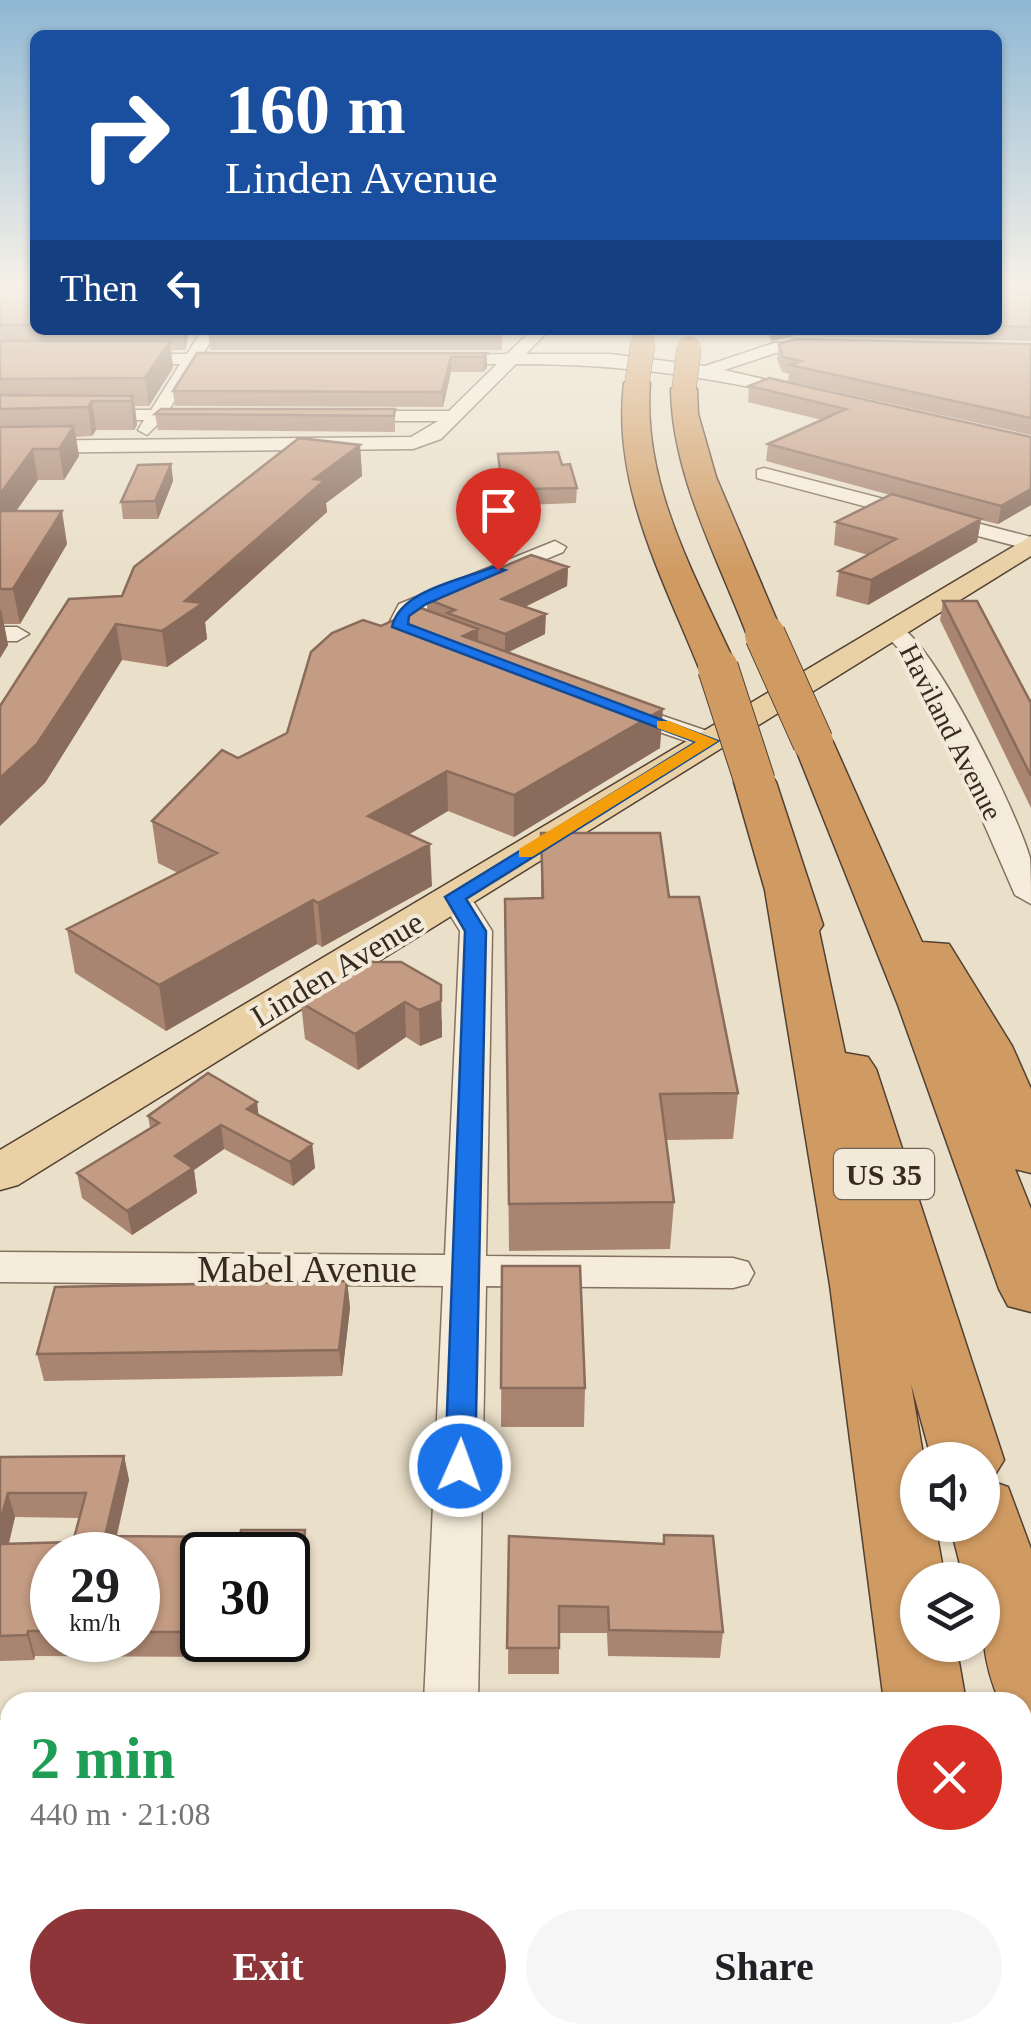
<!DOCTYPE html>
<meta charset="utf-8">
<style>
:root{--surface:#fff;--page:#f6f6f6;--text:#202124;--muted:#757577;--accent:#8e353a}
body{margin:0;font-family:"Times New Roman",serif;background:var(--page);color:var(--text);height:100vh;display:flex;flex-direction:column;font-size:38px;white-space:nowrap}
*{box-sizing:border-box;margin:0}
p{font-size:32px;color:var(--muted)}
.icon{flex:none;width:55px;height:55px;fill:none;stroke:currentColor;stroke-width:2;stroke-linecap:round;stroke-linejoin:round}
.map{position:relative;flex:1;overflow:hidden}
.drawer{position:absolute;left:0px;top:1692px;width:1032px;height:352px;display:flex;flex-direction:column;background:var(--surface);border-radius:30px 30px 0 0;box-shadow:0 2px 8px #0004}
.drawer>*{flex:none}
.hud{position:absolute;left:30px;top:30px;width:972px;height:305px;border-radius:15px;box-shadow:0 2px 8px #0004;background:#1a4fa0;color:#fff;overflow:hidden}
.fabs{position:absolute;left:900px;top:1442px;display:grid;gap:20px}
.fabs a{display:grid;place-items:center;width:100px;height:100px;border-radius:50%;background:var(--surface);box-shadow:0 2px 8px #0004;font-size:50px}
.speed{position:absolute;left:30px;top:1532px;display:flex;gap:20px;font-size:50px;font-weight:700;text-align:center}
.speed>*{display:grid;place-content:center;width:130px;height:130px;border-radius:50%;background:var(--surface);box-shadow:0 2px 8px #0004;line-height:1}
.speed small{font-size:25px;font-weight:400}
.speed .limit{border:5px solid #111;border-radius:15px;background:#fff;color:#111}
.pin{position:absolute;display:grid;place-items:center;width:85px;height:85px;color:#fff;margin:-102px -42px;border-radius:50% 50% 50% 0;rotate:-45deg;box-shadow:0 0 10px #0007}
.pin .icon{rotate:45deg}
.me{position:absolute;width:110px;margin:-55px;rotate:2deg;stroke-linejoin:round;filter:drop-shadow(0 0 8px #0008)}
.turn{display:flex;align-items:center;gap:35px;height:210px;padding:0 30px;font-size:45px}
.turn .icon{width:130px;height:130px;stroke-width:2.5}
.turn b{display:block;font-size:70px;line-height:85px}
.then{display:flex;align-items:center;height:95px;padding:0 30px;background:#0003;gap:20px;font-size:38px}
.round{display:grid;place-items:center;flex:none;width:105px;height:105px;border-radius:52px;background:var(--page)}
.overview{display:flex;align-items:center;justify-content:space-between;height:170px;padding:0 30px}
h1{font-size:60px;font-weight:800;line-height:75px;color:#1e9e55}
.button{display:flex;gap:20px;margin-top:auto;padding:20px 30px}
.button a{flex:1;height:115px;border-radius:60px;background:var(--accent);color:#fff;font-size:40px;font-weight:800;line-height:115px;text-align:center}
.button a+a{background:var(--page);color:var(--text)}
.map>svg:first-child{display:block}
</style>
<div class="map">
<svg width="1031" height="2043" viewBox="0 0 1031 2043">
<rect width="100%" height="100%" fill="#eadfc9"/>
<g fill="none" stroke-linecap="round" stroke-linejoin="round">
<g stroke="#85715f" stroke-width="3">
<path id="minor" d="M202,330H218L203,354H239L247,359L239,364H197L169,410H204L213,415L210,419L162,420L147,435L138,430L144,420H0V410H151L180,364H126L118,359L126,354H187Z
M532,330H549L526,354H610L705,366L774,343L825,341L833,346L825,351L776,353L724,370L807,389L810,393L801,398C700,375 619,364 516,364L441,439L413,449L0,453V441L411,437L438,421H351L342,416L351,411H449L497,364H441L435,362V356L507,354Z
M764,468L1031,537V550L757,478V470Z
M555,541L566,547L563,552L417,613L412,624L443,641L440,646H422L387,627L399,604Z
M892,622C930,631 1019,817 1030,858C1031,872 1031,890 1031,904L1015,895L934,709L899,649L880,629Z
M0,627H17L29,634L17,641H0Z
M616,700L719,735L723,741L709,749L607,714L603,708Z
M455,888L466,890L492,931L486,1256L733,1258L748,1262L754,1273L748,1284L733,1288L486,1286L478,1702H424L443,1286L0,1282V1252L445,1255L460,931L439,897Z
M0,1720H10V1774H0Z
M407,2035H471L470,2043H406Z"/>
</g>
<g stroke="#534033" stroke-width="3">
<path id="major" d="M1031,536V556L18,1185L0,1190V1150Z"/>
</g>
<g stroke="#534033" stroke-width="3">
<path id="highway" d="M637,375L650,383C642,486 696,577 737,668L731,676H705L699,668C662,576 612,485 624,383Z
M684,381L697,389L698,414L716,477L783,635L778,643H752L747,635C717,556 672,475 671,389Z
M813,730L827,733L833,742L922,942L949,944L1012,1046L1031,1089V1173L1015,1169L1031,1209V1312L1008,1306L999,1289L898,1005L793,742L799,733Z
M755,769L770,773L776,782L823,925L819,931L845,1053L868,1057L876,1069L1004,1460L991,1481L1008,1487L1031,1549V1718L1022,1715V1702H1000C981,1660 982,1626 982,1580H964L950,1525H982V1460H932L911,1384L924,1460H918V1525H935L945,1580H918V1645H956L966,1702H884L830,1285L765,890L734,782L740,773Z
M925,2035H1021L1022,2043H926Z"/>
</g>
<use href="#minor" fill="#f6ecdb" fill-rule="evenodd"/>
<use href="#major" fill="#e9d0a5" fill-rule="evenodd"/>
<use href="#highway" fill="#d09b63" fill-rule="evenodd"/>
<g stroke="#534033" stroke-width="25" stroke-linecap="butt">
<path id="highway-bridge-far1" d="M637,383L643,343
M684,389L689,348"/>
</g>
<g stroke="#534033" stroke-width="42" stroke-linecap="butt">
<path id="highway-bridge" d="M765,635L813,742
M718,668L755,782"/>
</g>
<use href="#highway-bridge-far1" stroke="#d09b63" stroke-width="24"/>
<use href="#highway-bridge" stroke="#d09b63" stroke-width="40"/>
</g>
<path fill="#a98571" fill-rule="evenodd" d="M0,286H35V330H187L188,338L185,350H171L173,368L149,406H135L137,425L134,430H96L92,436L76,437L79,456L64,480H38L16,511L67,544L20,624H4L8,645L0,658Z
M998,286H1031V341L794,336L771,341L767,330H998Z
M208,330H502V350H210Z
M779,344H1031V435L788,381L789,374L782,372L777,359Z
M487,353V368L483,372H451L443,407L175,406L173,391Z
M749,386L1031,437V505L998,524L981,520L977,542L868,605L836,596L839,571L868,555L834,545L836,522L890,495L766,461L768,444L822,420L748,402Z
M395,409V432L158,430L155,414Z
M360,445L362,476L326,503L327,512L205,622L207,639L167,667L122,660L45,783L122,596Z
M498,454L562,465L577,488L576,503L525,505L522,493H501Z
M171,464L173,481L158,519H123L121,502Z
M568,567L567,586L525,607L545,634L508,652L660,748L514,837L448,811L409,834L432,886L322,947L317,944L166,1031L75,973L67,929L178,873L158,863L152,821L238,758L287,733L381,626L427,610V599Z
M943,601L1031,703V808L940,620Z
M541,833L669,897L738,1093L733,1139L666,1140L674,1202L670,1249L509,1251L505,899L541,898Z
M369,962L442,1020V1037L420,1046L406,1037L358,1070L305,1039L301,1003Z
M259,1115L312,1144L315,1168L293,1186L224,1149L194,1170L197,1193L132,1235L82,1198L77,1173L150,1128L148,1116Z
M502,1266L585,1388L584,1427H501Z
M347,1281L350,1308L342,1376L44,1381L37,1354Z
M124,1456L129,1480L117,1536L240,1537L305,1530L308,1555L297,1649H220L218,1657L35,1656L34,1660L0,1661V1457ZM15,1517L79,1518L73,1542L9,1544ZM52,1555H138V1640H52ZM202,1555H288V1640H202Z
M664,1535L723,1632L720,1658L608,1656L607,1633H559V1674H508L509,1536L663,1543Z"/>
<path fill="#896c5c" d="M183,330H187L188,338L185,350Z
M772,330H795L794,336L771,341Z
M170,341L173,368L149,406L145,378Z
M487,353V368L483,372V357Z
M451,357V372L443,407L442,392Z
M133,396L137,425L134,430L131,401Z
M92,401L96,430L92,436L88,407Z
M74,426L79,456L64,480L59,449Z
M360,445L362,476L326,503L327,512L205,622L207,639L167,667L162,631L185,601L314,479Z
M33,449L38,480L0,534V494Z
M171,464L173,481L158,519L155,501Z
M1031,489V505L998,524L1001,506Z
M62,511L67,544L20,624L13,589Z
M981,519L977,542L868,605L871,580Z
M568,567L567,586L502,618V599Z
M1,609L8,645L0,658V611Z
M546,614L545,634L505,654V634Z
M116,624L122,660L45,783L0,826V778Z
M478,629L479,666L463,636Z
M663,709L660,748L514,837V795Z
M447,771L448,811L370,858L368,816Z
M430,844L432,886L322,947L318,903Z
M313,900L317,944L166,1031L159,985Z
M441,985L442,1037L420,1046L419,1010Z
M405,1002L406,1037L358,1070L355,1034Z
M257,1102L260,1126L247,1109Z
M221,1125L224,1149L194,1170L197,1193L132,1235L127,1211L175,1156Z
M312,1144L315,1168L293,1186L290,1162Z
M347,1281L350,1308L342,1376L339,1350Z
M124,1456L129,1480L112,1555L105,1536Z
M8,1493L15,1517L2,1569L0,1562V1522Z
M305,1530L308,1555L297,1649L293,1624Z
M28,1631L35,1656L34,1660L27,1635Z
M215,1640H218L220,1649L218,1657Z
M355,2035H360V2043H354Z"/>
<path fill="#c49b83" stroke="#896c5c" stroke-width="2.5" d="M0,286H35V325H0Z
M998,291L1031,295V327L998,326Z
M796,339L1031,344V418L790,365L801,361L783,357L779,344Z
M0,341H170L145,378L0,379Z
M197,353H487L483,357H451L442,392L173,391Z
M769,378L1031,437V489L1001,506L768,444L846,409L749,386Z
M0,395L133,396L131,401H92L88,407L0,409Z
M161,409H395L394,416L155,414Z
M74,426L59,449H33L0,494V427Z
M299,438L360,445L314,479L325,480L185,601L203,603L162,631L116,624L37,744L0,778V706L69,599L122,596L134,567Z
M558,452L562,465L570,464L577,488L525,489L522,478H501L498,454Z
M171,464L155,501L121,502L138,465Z
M892,494L981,519L871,580L839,571L896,539L836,522Z
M0,511H62L13,589H0Z
M531,555L568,567L502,599L546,614L505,634L447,613L455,610L427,599Z
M943,601H977L1031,703V776Z
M421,608L478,629L463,636L663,709L514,795L447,771L368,816L430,844L318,903L313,900L159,985L67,929L217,853L152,821L222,750L238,758L287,733L311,652L332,633L363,620L381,626Z
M541,833H660L669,897H699L738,1093L660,1094L674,1202L509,1204L505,899L543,898Z
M369,962H401L441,985V1001L419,1010L405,1002L355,1034L301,1003Z
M208,1073L257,1102L247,1109L312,1144L290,1162L221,1125L175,1156L193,1168L127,1211L77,1173L159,1123L148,1116Z
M502,1266H580L585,1388H501Z
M347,1281L339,1350L37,1354L55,1287Z
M124,1456L105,1536L240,1537L241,1530H305L293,1624H288V1555H202V1632H138V1555H52V1631H28L27,1635L0,1636V1544L73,1542L86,1493H8L0,1522V1457Z
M664,1535L713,1536L723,1632L609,1630L608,1607L559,1606V1648H507L509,1536L664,1544Z
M183,2035H355L354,2043H182Z
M539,2035H698V2043H539Z"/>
<linearGradient id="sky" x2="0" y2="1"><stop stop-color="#8fb8d4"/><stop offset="0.5" stop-color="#f6f1e7"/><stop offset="1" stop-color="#f6f1e7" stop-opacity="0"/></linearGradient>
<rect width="1031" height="572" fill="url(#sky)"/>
<path fill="#1a73e8" stroke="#114b97" stroke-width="2.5" d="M493,567L505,570L426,604L409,616L408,624L718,741L466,899L486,931L475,1466L471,1475L460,1479L449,1475L445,1466L465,931L445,897L696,742L392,627C400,590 462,580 493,567Z"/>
<path fill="#f59e0b" d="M657,721H669L718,741L532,857H519V849L696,742L657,728Z"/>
<g text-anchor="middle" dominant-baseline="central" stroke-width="8" stroke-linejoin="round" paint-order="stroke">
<g font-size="28" fill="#372b21" stroke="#f2e9d8">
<text transform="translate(951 732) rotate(63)">Haviland Avenue</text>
</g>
<rect fill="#f2e9d8" stroke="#6f6458" stroke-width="2.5" x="834" y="1149" width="100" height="50" rx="8"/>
<g font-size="30" font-weight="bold" fill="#372b21">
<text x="884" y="1174">US 35</text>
</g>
<g font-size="32" fill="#372b21" stroke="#f2e9d8">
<text transform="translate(337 969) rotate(-31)">Linden Avenue</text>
</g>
<g font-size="38" fill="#372b21" stroke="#f2e9d8">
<text x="307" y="1269">Mabel Avenue</text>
</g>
</g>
</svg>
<div class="fabs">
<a><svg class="icon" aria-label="sound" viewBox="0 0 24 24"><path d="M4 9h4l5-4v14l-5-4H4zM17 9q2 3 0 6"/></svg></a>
<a><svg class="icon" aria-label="layers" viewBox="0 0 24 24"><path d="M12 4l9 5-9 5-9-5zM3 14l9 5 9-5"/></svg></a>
</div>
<div class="speed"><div>29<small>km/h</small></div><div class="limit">30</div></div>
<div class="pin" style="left:498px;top:570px;background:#d93025"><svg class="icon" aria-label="arrive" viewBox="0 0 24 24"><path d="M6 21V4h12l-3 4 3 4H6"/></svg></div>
<svg class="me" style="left:460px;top:1466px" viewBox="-20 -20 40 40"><circle r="17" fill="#1a73e8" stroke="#fff" stroke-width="3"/><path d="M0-11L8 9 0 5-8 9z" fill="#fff"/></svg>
<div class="hud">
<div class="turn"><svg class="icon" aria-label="right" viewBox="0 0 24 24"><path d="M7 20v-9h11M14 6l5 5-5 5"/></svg><div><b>160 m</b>Linden Avenue</div></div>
<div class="then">Then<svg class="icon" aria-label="left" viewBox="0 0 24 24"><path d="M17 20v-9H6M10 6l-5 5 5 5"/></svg></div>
</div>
<section class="drawer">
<div class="overview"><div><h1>2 min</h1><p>440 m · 21:08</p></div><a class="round" style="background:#d93025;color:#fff"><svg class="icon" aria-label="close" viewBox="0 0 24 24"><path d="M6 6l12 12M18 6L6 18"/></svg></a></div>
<div class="button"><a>Exit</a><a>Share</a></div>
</section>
</div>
